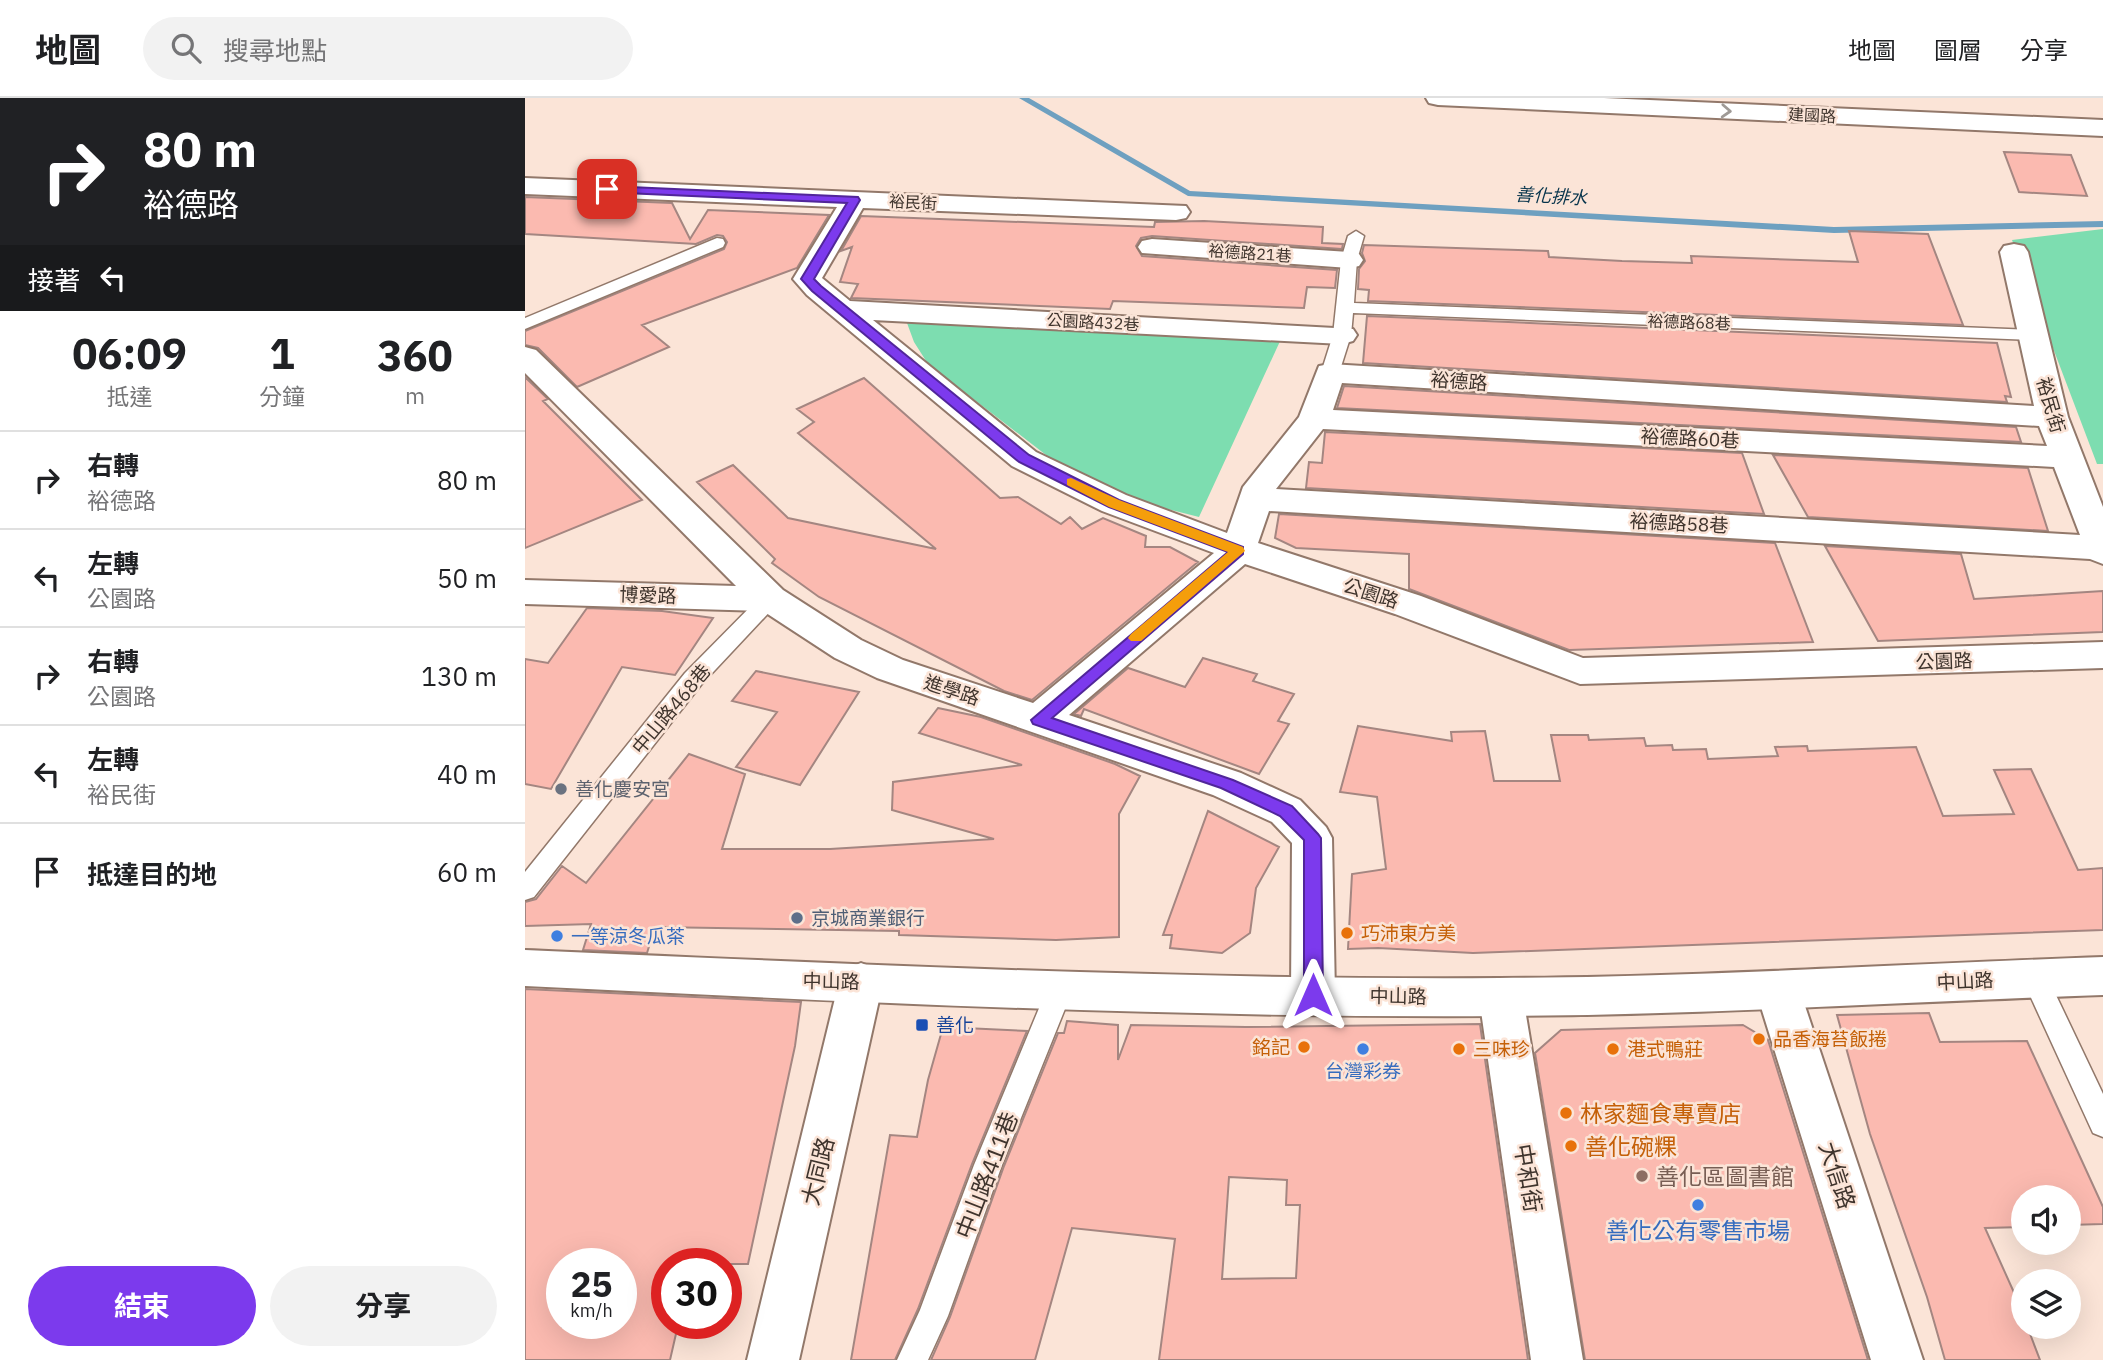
<!DOCTYPE html>
<html lang="zh-TW">
<meta charset="utf-8">
<style>
:root{--surface:#fff;--page:#f2f2f2;--text:#202124;--muted:#757577;--line:#e0e0e0;--accent:#7c3aed}
body{margin:0;font-family:"IBM Plex Sans","Noto Sans TC",sans-serif;background:var(--page);color:var(--text);height:100vh;display:flex;flex-direction:column;font-size:26px;white-space:nowrap}
*{box-sizing:border-box;margin:0}
p{font-size:23px;color:var(--muted)}
.icon{flex:none;width:38px;height:38px;fill:none;stroke:currentColor;stroke-width:2;stroke-linecap:round;stroke-linejoin:round}
.map{position:relative;flex:1;overflow:hidden}
.panel{display:flex;flex-direction:column;background:var(--surface);width:525px}
.panel>*{flex:none}
.guide{background:#202124;color:#fff;overflow:hidden}
.fabs{position:absolute;left:1486px;top:1087px;display:grid;gap:14px}
.fabs a{display:grid;place-items:center;width:70px;height:70px;border-radius:50%;background:var(--surface);box-shadow:0 7px 28px #0002;font-size:35px}
.speed{position:absolute;left:21px;top:1150px;display:flex;gap:14px;font-size:35px;font-weight:700;text-align:center}
.speed>*{display:grid;place-content:center;width:91px;height:91px;border-radius:50%;background:var(--surface);box-shadow:0 7px 28px #0002;line-height:1}
.speed small{font-size:18px;font-weight:400}
.speed .limit{border:10px solid #d22;background:#fff;color:#111}
.pin{position:absolute;display:grid;place-items:center;width:60px;height:60px;color:#fff;margin:-30px;border-radius:14px;box-shadow:0 4px 10px #0006}
.me{position:absolute;width:77px;margin:-38px;rotate:0deg;stroke-linejoin:round;filter:drop-shadow(0 0 5px #0008)}
.turn{display:flex;align-items:center;gap:24px;height:147px;padding:0 28px;font-size:32px}
.turn .icon{width:91px;height:91px;stroke-width:2.5}
.turn b{display:block;font-size:49px;line-height:60px}
.then{display:flex;align-items:center;height:66px;padding:0 28px;background:#0003;gap:14px;font-size:26px}
.eta{display:flex;justify-content:space-evenly;align-items:center;height:119px;text-align:center}
.eta b{font-size:42px;font-weight:700;line-height:49px}
.cta{display:flex;gap:14px;margin-top:auto;padding:14px 28px}
.cta a{flex:1;height:80px;border-radius:42px;background:var(--accent);color:#fff;font-size:28px;font-weight:700;line-height:80px;text-align:center}
.cta a+a{background:var(--page);color:var(--text)}
ul{padding:0;list-style:none}
li{display:flex;align-items:center;gap:21px;height:98px;padding:0 28px;border-top:2px solid var(--line)}
li div{flex:1}
li b{display:block;font-size:26px}
li em{font-style:normal}
header{display:flex;align-items:center;gap:42px;box-sizing:border-box;height:98px;padding:0 35px;background:var(--surface);border-bottom:2px solid var(--line)}
header strong{font-size:33px}
nav{display:flex;gap:38px;margin-inline-start:auto;font-size:24px}
.search{width:490px;height:63px;background:var(--page);display:flex;align-items:center;gap:18px;box-sizing:border-box;padding:0 24px;border-radius:38px;color:var(--muted);font-size:26px}
main{display:flex;flex:1;min-height:0}
.map>svg:first-child{display:block}
</style>
<header>
<strong>地圖</strong>
<div class="search"><svg class="icon" aria-label="search" viewBox="0 0 24 24"><circle cx="10" cy="10" r="6"/><path d="M15 15l6 6"/></svg>搜尋地點</div>
<nav><a>地圖</a><a>圖層</a><a>分享</a></nav>
</header>
<main>
<section class="panel">
<div class="guide">
<div class="turn"><svg class="icon" aria-label="right" viewBox="0 0 24 24"><path d="M7 20v-9h11M14 6l5 5-5 5"/></svg><div><b>80 m</b>裕德路</div></div>
<div class="then">接著<svg class="icon" aria-label="left" viewBox="0 0 24 24"><path d="M17 20v-9H6M10 6l-5 5 5 5"/></svg></div>
</div>
<div class="eta">
<div><b>06:09</b><p>抵達</p></div>
<div><b>1</b><p>分鐘</p></div>
<div><b>360</b><p>m</p></div>
</div>
<ul>
<li><svg class="icon" aria-label="right" viewBox="0 0 24 24"><path d="M7 20v-9h11M14 6l5 5-5 5"/></svg><div><b>右轉</b><p>裕德路</p></div><em>80 m</em></li>
<li><svg class="icon" aria-label="left" viewBox="0 0 24 24"><path d="M17 20v-9H6M10 6l-5 5 5 5"/></svg><div><b>左轉</b><p>公園路</p></div><em>50 m</em></li>
<li><svg class="icon" aria-label="right" viewBox="0 0 24 24"><path d="M7 20v-9h11M14 6l5 5-5 5"/></svg><div><b>右轉</b><p>公園路</p></div><em>130 m</em></li>
<li><svg class="icon" aria-label="left" viewBox="0 0 24 24"><path d="M17 20v-9H6M10 6l-5 5 5 5"/></svg><div><b>左轉</b><p>裕民街</p></div><em>40 m</em></li>
<li><svg class="icon" aria-label="arrive" viewBox="0 0 24 24"><path d="M6 21V4h12l-3 4 3 4H6"/></svg><div><b>抵達目的地</b></div><em>60 m</em></li>
</ul>
<div class="cta"><a>結束</a><a>分享</a></div>
</section>
<div class="map">
<svg width="1578" height="1262" viewBox="0 0 1578 1262">
<rect width="100%" height="100%" fill="#fbe4d7"/>
<path fill="#7dddb0" d="M1578,131V366H1572L1487,142Z
M388,219L762,228L674,419L611,403L534,367L403,266L389,244L382,225Z"/>
<g fill="none" stroke-linecap="round" stroke-linejoin="round">
<path fill="#6ea0c0" fill-rule="evenodd" d="M494,0H504L665,93L1309,129L1578,123V129L1309,135L663,98Z"/>
</g>
<path fill="#fbbab0" stroke="#a48681" stroke-width="2" fill-rule="evenodd" d="M1479,54L1546,57L1562,98L1494,94Z
M0,99L147,105L165,141L183,112L304,117L272,170L117,227L144,249L52,289L13,250L0,247V233L199,151L202,144L198,138L192,137L171,146L0,136Z
M336,118L629,129L630,124L679,123L798,129L797,145L818,146L817,151L627,138L616,140L611,148L617,158L812,172L810,190L782,189L779,210L588,203L585,211L326,200L333,186L315,184L327,149L316,153Z
M1324,133L1403,136L1438,227L843,203L844,192L833,191L834,171L840,163L837,155L839,147L1023,153L1024,159L1097,163L1167,165L1166,158L1333,164Z
M842,218L1472,245L1486,299L1480,298L1482,304L838,265Z
M0,279L23,301L18,303L117,402L0,450Z
M339,280L475,400L493,399L536,426L545,419L557,431L578,420L621,438L620,449H645L673,464L507,602L479,593L294,499L247,465L250,461L172,384L208,367L263,420L411,451L273,335L289,324L272,311Z
M819,288L1491,329L1496,344L812,310Z
M800,334L1217,355L1239,416L781,390L784,364L797,365Z
M1248,357L1503,370L1523,433L1283,419Z
M754,416L1250,445L1288,544L1044,552L884,491V456L771,450L750,440Z
M1300,448L1436,456L1449,501L1578,493V534L1353,543Z
M62,510L137,513L188,520L150,577L97,569L26,691L0,686V561L23,565Z
M678,560L732,576L728,583L769,596L753,623L764,626L734,676L559,611L556,618L549,616L603,570L660,589Z
M231,573L334,594L275,687L211,669L252,614L207,603Z
M413,610L456,619L590,666L615,678L594,716V839L531,842L374,837V833L130,829L122,855L58,852L66,826L0,828V804L11,801L37,768L61,785L164,656L220,676L197,751H305L469,741L367,712L368,684L497,667L394,635Z
M833,628L927,643L926,634L960,633L969,683H1035L1026,637H1063L1064,642L1119,640L1121,648L1147,647L1148,652L1181,651L1183,661L1253,658L1250,649L1282,648L1283,653L1391,649L1418,718L1489,716L1469,672L1506,671L1553,772L1578,770V832L948,855L853,850L823,851L827,776L861,771L852,699L815,694Z
M683,713L754,749L731,790L725,835L697,855L645,850L647,837H638Z
M0,891L276,904L270,948L223,1166H142V1228L153,1227L145,1262H0ZM37,1166H96V1228L37,1229Z
M1404,915L1415,944L1502,943L1578,1109V1126L1544,1127V1099H1498V1129L1460,1130L1491,1199L1498,1218V1228H1502L1515,1262H1420L1402,1199L1345,1036L1312,917Z
M542,923L593,927V962L606,927L721,929L955,926L1003,1262H634L650,1141L547,1130L510,1262H406L425,1219L479,1068L533,935H539ZM704,1079L762,1082L761,1107H775L771,1180L697,1181Z
M1218,927L1243,942L1343,1262H1060L1010,955L1036,932Z
M418,929L502,933L447,1066L393,1211L370,1262H326L365,1037L392,1039L403,982Z"/>
<g fill="none" stroke-linecap="round" stroke-linejoin="round">
<g stroke="#92786a" stroke-width="3">
<path id="lane" d="M831,133L839,138L832,162L829,205L1508,232L1517,237L1508,242L828,215L826,237L814,275L805,280L796,275L808,237L816,162L823,138Z
M192,140L198,141L200,145L198,149L0,231V220Z
M245,494L252,496L256,501L252,506L176,587L9,799L0,802V774L160,575L238,496Z
M1510,869L1519,872L1578,996V1039L1568,1035L1497,880L1501,872Z
M535,880L544,883L548,891L477,1067L423,1218L403,1262H372L395,1212L449,1067L522,891L526,883Z"/>
</g>
<g stroke="#92786a" stroke-width="4">
<path id="street" d="M0,80L661,108L665,114L661,120L651,122L338,110L297,180L325,203L828,231L832,237L828,243L817,246L348,222L511,354L601,397L702,435L718,389L774,319L794,268L805,266L1509,308L1475,154L1479,148L1489,146L1499,148L1503,154L1543,319L1578,409V466L1565,461L744,413L733,445L896,498L1058,560L1578,544V570L1055,586L870,516L720,466L544,617L716,675L775,702L801,729L807,740L810,897L804,910L788,916L772,910L766,897L767,745L747,724L688,697L352,580L310,560L238,513L0,506V482L211,488L0,275V249L11,252L258,492L336,542L378,562L508,605L689,455L577,413L487,368L282,197L268,181L312,109L0,96ZM817,285L1514,328L1522,348L808,312ZM798,331L1529,369L1555,437L751,391Z
M627,141L824,154L834,156L838,162L834,168L824,170L617,155L613,149L617,143Z
M336,865L352,871L358,884L274,1262H222L314,884L320,871Z
M1253,874L1269,880L1275,893L1398,1262H1346L1231,893L1237,880Z
M976,880L992,886L998,899L1058,1262H1006L954,899L960,886Z"/>
</g>
<g stroke="#92786a" stroke-width="4">
<path id="secondary" d="M901,0H1079L1578,22V38L913,7L904,5Z"/>
</g>
<g stroke="#92786a" stroke-width="4">
<path id="primary" d="M0,852C325,866 650,882 975,880C1176,879 1377,866 1578,859V897C1377,904 1176,917 975,918C650,920 325,904 0,888Z"/>
</g>
<use href="#lane" fill="#fff" fill-rule="evenodd"/>
<use href="#street" fill="#fff" fill-rule="evenodd"/>
<use href="#secondary" fill="#fff" fill-rule="evenodd"/>
<use href="#primary" fill="#fff" fill-rule="evenodd"/>
</g>
<defs><path id="oneway-chevron" d="M-2-3.5L2.5 0L-2 3.5" fill="none" stroke-width="1.6" stroke-linecap="round" stroke-linejoin="round" transform="scale(1.75)"/></defs>
<use stroke="#9f9a96" href="#oneway-chevron" transform="translate(1201 13) rotate(3)"/>
<path fill="#7c3aed" stroke="#51269a" stroke-width="2" d="M82,88L333,99L335,102L289,181L296,188L504,357L594,402L718,449V456L527,620L708,682L767,708L793,736L796,740L798,897L795,902L788,905L782,902L779,897V742L755,718L696,690L508,626L506,622L703,454L584,409L494,364L287,193L276,181L322,105L78,94V89Z"/>
<path fill="#f59e0b" d="M546,380L594,402L718,449L720,453L616,543H606L603,540L606,536L703,454L584,409L542,387V381Z"/>
<circle fill="#6b7280" stroke="#fbe4d7" stroke-width="2.5" cx="36" cy="691" r="7"/>
<circle fill="#5c6f8a" stroke="#fbe4d7" stroke-width="2.5" cx="272" cy="820" r="7"/>
<g fill="#e8710a" stroke="#fbe4d7" stroke-width="2.5">
<circle cx="822" cy="835" r="7"/>
<circle cx="1234" cy="941" r="7"/>
<circle cx="779" cy="949" r="7"/>
<circle cx="934" cy="951" r="7"/>
<circle cx="1088" cy="951" r="7"/>
<circle cx="1041" cy="1015" r="7"/>
<circle cx="1046" cy="1048" r="7"/>
</g>
<g fill="#3f7fe0" stroke="#fbe4d7" stroke-width="2.5">
<circle cx="32" cy="838" r="7"/>
<circle cx="838" cy="951" r="7"/>
<circle cx="1173" cy="1107" r="7"/>
</g>
<rect fill="#1a4fb4" stroke="#fbe4d7" stroke-width="2.5" x="390" y="920" width="14" height="14" rx="3.5"/>
<circle fill="#8d6e63" stroke="#fbe4d7" stroke-width="2.5" cx="1117" cy="1078" r="7"/>
<g text-anchor="middle" dominant-baseline="central" stroke-width="5" stroke-linejoin="round" paint-order="stroke">
<g font-size="16" fill="#3f342d" stroke="#fbe4d7">
<text transform="translate(1287 17) rotate(3)">建國路</text>
<text transform="translate(388 104) rotate(3)">裕民街</text>
<text transform="translate(725 155) rotate(4)">裕德路21巷</text>
<text transform="translate(568 224) rotate(3)">公園路432巷</text>
<text transform="translate(1164 224) rotate(2)">裕德路68巷</text>
</g>
<g font-size="18" font-style="italic" fill="#07344c" stroke="#fbe4d7">
<text transform="translate(1026 98) rotate(3)">善化排水</text>
</g>
<g font-size="19" fill="#3f342d" stroke="#fbe4d7">
<text transform="translate(934 283) rotate(4)">裕德路</text>
<text transform="translate(1526 307) rotate(74)">裕民街</text>
<text transform="translate(1165 340) rotate(3)">裕德路60巷</text>
<text transform="translate(1154 425) rotate(3)">裕德路58巷</text>
<text transform="translate(846 495) rotate(18)">公園路</text>
<text transform="translate(123 497) rotate(2)">博愛路</text>
<text transform="translate(1419 563) rotate(-2)">公園路</text>
<text transform="translate(427 592) rotate(18)">進學路</text>
<text transform="translate(146 611) rotate(-50)">中山路468巷</text>
<text transform="translate(306 883) rotate(1)">中山路</text>
<text transform="translate(1440 883) rotate(-3)">中山路</text>
<text transform="translate(873 898) rotate(1)">中山路</text>
</g>
<g font-size="19" fill="#5b616d" stroke="#fbe4d7" text-anchor="start">
<text x="50" y="691">善化慶安宮</text>
</g>
<g font-size="19" fill="#4e5e75" stroke="#fbe4d7" text-anchor="start">
<text x="286" y="820">京城商業銀行</text>
</g>
<g font-size="19" fill="#c56008" stroke="#fbe4d7" text-anchor="start">
<text x="836" y="835">巧沛東方美</text>
<text x="1248" y="941">品香海苔飯捲</text>
<text x="765" y="949" text-anchor="end">銘記</text>
<text x="948" y="951">三味珍</text>
<text x="1102" y="951">港式鴨莊</text>
</g>
<g font-size="19" fill="#366cbe" stroke="#fbe4d7" text-anchor="start">
<text x="46" y="838">一等涼冬瓜茶</text>
<text x="838" y="973" text-anchor="middle">台灣彩券</text>
</g>
<g font-size="19" fill="#164399" stroke="#fbe4d7" text-anchor="start">
<text x="411" y="927">善化</text>
</g>
<g font-size="23" fill="#c56008" stroke="#fbe4d7" text-anchor="start">
<text x="1055" y="1015">林家麵食專賣店</text>
<text x="1060" y="1048">善化碗粿</text>
</g>
<g font-size="23" fill="#3f342d" stroke="#fbe4d7">
<text transform="translate(292 1073) rotate(-76)">大同路</text>
<text transform="translate(461 1077) rotate(-69)">中山路411巷</text>
<text transform="translate(1313 1077) rotate(72)">大信路</text>
<text transform="translate(1004 1080) rotate(81)">中和街</text>
</g>
<g font-size="23" fill="#785e54" stroke="#fbe4d7" text-anchor="start">
<text x="1131" y="1078">善化區圖書館</text>
</g>
<g font-size="23" fill="#366cbe" stroke="#fbe4d7">
<text x="1173" y="1132">善化公有零售市場</text>
</g>
</g>
</svg>
<div class="fabs">
<a><svg class="icon" aria-label="sound" viewBox="0 0 24 24"><path d="M4 9h4l5-4v14l-5-4H4zM17 9q2 3 0 6"/></svg></a>
<a><svg class="icon" aria-label="layers" viewBox="0 0 24 24"><path d="M12 4l9 5-9 5-9-5zM3 14l9 5 9-5"/></svg></a>
</div>
<div class="speed"><div>25<small>km/h</small></div><div class="limit">30</div></div>
<div class="pin" style="left:82px;top:91px;background:#d93025"><svg class="icon" aria-label="arrive" viewBox="0 0 24 24"><path d="M6 21V4h12l-3 4 3 4H6"/></svg></div>
<svg class="me" style="left:788px;top:897px" viewBox="-20 -20 40 40"><path d="M0-17L14 15 0 8-14 15z" fill="#7c3aed" stroke="#fff" stroke-width="4"/></svg>
</div>
</main>
